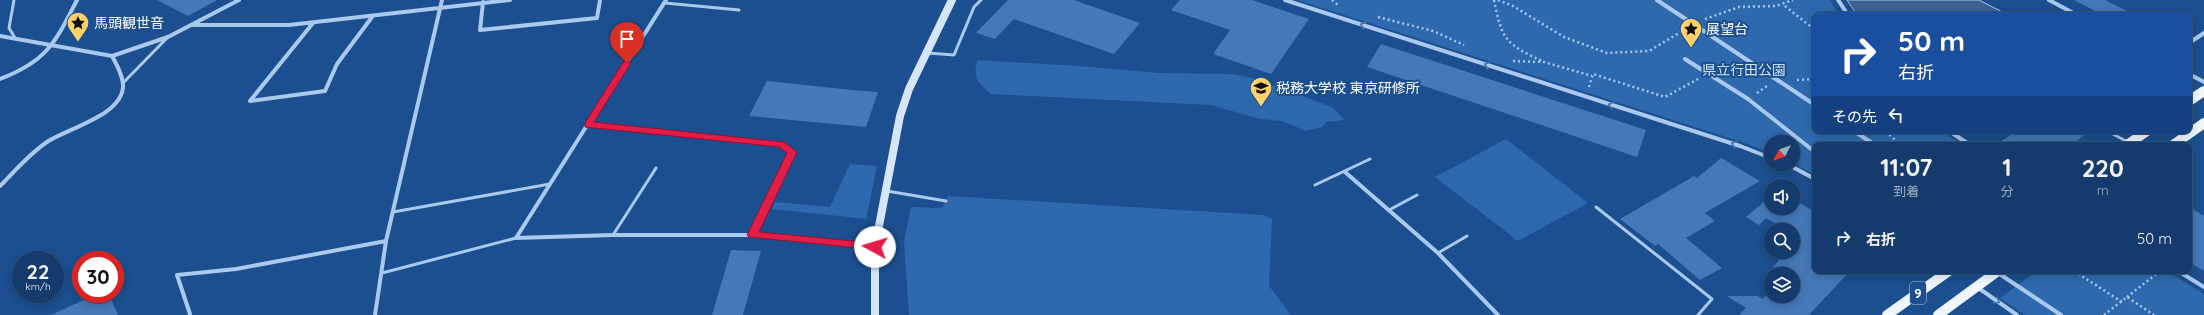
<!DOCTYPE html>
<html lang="ja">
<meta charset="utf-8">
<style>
:root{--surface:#143b6b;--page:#214673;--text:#f1f3f6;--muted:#9dadc1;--line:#33557e}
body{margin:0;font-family:Quicksand,"Noto Sans JP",sans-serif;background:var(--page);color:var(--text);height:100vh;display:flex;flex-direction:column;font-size:15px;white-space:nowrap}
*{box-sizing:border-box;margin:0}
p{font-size:13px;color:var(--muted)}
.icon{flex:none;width:22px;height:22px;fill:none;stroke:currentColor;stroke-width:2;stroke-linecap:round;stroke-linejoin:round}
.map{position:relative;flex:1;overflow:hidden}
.side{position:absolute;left:1812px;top:142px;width:380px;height:132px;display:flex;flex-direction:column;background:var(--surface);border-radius:8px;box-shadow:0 2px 10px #0003,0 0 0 1px var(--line)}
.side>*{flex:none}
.top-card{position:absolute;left:1812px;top:12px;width:380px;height:122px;border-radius:8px;box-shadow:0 2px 10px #0003,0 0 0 1px var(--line);background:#1a4fa0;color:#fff;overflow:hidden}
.needle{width:26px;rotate:229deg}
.controls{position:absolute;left:1764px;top:135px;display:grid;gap:8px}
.controls a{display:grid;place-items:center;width:36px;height:36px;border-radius:50%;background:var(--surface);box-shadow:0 2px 10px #0003,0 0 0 1px var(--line);font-size:20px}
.speed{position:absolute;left:12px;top:251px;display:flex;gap:8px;font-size:20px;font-weight:700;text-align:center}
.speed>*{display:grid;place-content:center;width:52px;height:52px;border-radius:50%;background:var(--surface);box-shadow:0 2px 10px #0003,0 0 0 1px var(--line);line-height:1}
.speed small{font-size:10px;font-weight:400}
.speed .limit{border:6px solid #d22;background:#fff;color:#111}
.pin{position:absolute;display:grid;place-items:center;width:34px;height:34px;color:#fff;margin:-41px -17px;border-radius:50% 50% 50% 0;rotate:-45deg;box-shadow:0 0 4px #0007}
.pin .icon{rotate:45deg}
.me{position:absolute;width:44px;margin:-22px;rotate:276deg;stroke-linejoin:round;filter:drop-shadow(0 0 3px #0008)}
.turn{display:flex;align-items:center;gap:14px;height:84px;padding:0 20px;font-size:18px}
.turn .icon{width:52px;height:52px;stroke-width:2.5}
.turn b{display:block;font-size:28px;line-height:34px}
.then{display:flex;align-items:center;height:38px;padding:0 20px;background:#0003;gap:8px;font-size:15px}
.eta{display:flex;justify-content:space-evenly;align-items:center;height:68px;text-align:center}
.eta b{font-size:24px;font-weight:800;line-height:28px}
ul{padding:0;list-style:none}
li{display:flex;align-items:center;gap:12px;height:56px;padding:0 20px}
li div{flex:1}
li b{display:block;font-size:15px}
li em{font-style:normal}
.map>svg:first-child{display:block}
</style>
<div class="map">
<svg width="2204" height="315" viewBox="0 0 2204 315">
<rect width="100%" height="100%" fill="#1b4f8f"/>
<path fill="#2e69ad" d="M1297,0H1830L1839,15H1815V131H1940L1964,145H1815V175L1793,163V142H1771V153L1742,142Z
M977,60L1079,66L1159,73L1234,74L1259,80L1332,107L1344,119L1340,121L1326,122L1322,127L1306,131L1282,121L1260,119L1211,105L991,94C977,82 973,79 977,60Z
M1506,139L1588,203L1518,241L1435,177Z
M850,164L877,166L866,219L772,209L775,202L830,207Z
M948,196L1263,215L1272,219L1269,286L1291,315H909L904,242L911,207L942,208Z
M2037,271H2167L2204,294V315H2025L2000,298Z"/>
<path fill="#3c6290" stroke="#9cc4f0" d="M1847,0H1979L2008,15H1857Z"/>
<path fill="#4478b7" d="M157,0H217L188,16Z
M1008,0H1074L1140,23L1114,54L1014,19L995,39L976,33Z
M1180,0H1252L1309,19L1271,74L1213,54L1230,30L1171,10Z
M2074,0H2105L2135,15H2103Z
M1381,44L1646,130L1637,157L1367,67Z
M767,81L852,90L878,92L866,127L749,116Z
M2017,131H2090L2071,145H1995Z
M1721,158L1760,181L1705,213L1715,221L1686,238L1722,268L1700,280L1658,244L1655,246L1620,219L1694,176L1697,178Z
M1771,196V208H1793V199L1815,212V271H1850L1809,315H1739L1746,308L1727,296H1758L1762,299L1771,292V296H1793V274H1784L1773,267L1786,252H1793V244L1799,237L1793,234V230H1787L1766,218L1759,225L1746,217Z
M2189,207L2204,216V271L2189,262Z
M731,250L761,251L743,315H712Z
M97,294H109L118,315H51Z"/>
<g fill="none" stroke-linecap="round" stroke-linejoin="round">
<path stroke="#a9c9ee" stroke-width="2.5" stroke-dasharray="2 3" stroke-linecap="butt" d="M1332,0L1338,5
M1494,0C1502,39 1505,44 1542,61
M1498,0L1513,6L1564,37L1607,53L1649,51L1684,30
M1785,6L1815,30
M1378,17L1433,31L1464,45
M1705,19L1739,7L1776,6L1793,0
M1513,61L1544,62L1592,76
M1797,80L1813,79L1815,77
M1589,87L1593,74L1665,97L1698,79
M1757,93L1767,86
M1886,131L1900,145
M2074,271L2122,302
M2127,297L2160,271
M2104,315L2127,297L2154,315"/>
<path stroke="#a9c9ee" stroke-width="3" d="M14,0L9,28L15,38
M665,3L739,10
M928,53L954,55L974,7L981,0
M124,82L167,38
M2107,131L2128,142
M1315,185L1370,159
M887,191L946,201
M1596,207L1712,299L1698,315
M1389,210L1417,195
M393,212L550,184
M613,235L656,168
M1438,253L1467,236
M382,273L516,238"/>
<path stroke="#a9c9ee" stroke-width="4" d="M1285,0L1740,146L1771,158
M1657,0L1815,105
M1838,0L1848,15
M2049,0L2077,15
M483,2L480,30L597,18L600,0
M313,23L250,101L325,91L337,64L372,17
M193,25H289L510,0
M0,36L112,56L168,37L239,0
M2189,43L2204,33
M1685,59L1748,99L1815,152
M2189,74L2204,82
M0,79C47,61 55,43 77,0
M588,125L781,144L792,152L752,235
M1854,131L1875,145
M1949,131L1970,145
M1787,164L1815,179
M1345,172L1438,253L1498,315
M0,186C15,171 29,154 47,142C68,128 125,115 123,84C122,74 117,65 112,56
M516,238L613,235H752L875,247
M516,238L666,0
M2178,271L2204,287
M1977,287L2017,315
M190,314L177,275L236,269L386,241
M375,315L386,241L442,0"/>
<path stroke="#d6e6fa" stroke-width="8" d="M875,315V247L900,116L909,89L952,0"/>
<path stroke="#f0f6ff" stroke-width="10" d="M2189,101L2204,91
M2127,145L2147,131
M2173,145L2204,123
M1887,315L1949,271
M1938,315L1998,271"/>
<path stroke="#a9c9ee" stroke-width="4" d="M1995,271L2061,315"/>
</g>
<defs><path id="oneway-chevron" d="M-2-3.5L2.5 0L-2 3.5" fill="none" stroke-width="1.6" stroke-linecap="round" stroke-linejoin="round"/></defs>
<g stroke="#4674ac">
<use href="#oneway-chevron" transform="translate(1363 25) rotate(-162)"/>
<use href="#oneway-chevron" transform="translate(1487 65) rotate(-162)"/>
<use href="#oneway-chevron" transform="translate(1611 105) rotate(-162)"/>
<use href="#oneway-chevron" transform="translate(1734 144) rotate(-162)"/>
<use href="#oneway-chevron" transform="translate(1997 301) rotate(35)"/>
</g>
<path fill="#e11d48" stroke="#92132f" d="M627,60L631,63L594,122L784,142L797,152L759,232L875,243L879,244V250L749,237L747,235L787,153L779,147L585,127V123L624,61Z"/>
<defs>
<g id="sight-pin" transform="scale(1.15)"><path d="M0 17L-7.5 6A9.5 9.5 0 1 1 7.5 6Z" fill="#ffd166" stroke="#1b4f8f"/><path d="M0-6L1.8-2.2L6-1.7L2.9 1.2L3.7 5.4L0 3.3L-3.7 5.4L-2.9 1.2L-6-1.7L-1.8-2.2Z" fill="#111"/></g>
<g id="university-pin" transform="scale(1.15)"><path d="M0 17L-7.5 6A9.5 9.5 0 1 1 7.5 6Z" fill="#ffd166" stroke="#1b4f8f"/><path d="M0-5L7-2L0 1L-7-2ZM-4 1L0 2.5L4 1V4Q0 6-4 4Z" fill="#111"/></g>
</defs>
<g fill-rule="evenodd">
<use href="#sight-pin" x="78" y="23"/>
<use href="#sight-pin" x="1691" y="29"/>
<use href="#university-pin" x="1261" y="88"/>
</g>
<g text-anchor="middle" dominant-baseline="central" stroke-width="4" stroke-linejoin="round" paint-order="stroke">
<rect fill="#1b4f8f" stroke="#bbcadd" stroke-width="1" x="1910" y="282" width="16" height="22" rx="3"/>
<g font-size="13" font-weight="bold" fill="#fff">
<text x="1918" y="293">9</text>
</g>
<g font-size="14" fill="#fff" stroke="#1b4f8f" text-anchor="start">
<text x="94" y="23">馬頭観世音</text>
<text x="1706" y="29">展望台</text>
<text x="1276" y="88">税務大学校 東京研修所</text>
</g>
<g font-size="14" fill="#cfe3fa" stroke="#1b4f8f">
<text x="1744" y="70">県立行田公園</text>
</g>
</g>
</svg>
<div class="controls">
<a><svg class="needle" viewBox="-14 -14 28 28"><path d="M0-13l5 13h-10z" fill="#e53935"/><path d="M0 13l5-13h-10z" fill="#9dadc1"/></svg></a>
<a><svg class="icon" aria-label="sound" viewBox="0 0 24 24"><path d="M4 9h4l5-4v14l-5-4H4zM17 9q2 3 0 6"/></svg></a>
<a><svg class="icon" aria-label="search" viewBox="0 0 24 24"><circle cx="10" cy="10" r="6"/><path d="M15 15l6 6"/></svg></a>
<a><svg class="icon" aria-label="layers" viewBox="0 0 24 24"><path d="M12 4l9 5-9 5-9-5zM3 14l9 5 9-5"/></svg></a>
</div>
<div class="speed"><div>22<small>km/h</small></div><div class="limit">30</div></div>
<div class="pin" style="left:627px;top:63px;background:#d93025"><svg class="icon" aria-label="arrive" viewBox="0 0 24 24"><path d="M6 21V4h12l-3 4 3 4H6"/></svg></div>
<svg class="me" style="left:875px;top:247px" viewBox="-20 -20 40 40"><circle r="19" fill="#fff"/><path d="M0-13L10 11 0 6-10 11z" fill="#e11d48"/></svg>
<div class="top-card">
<div class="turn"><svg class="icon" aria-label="right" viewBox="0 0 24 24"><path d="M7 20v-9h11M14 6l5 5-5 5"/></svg><div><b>50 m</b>右折</div></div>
<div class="then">その先<svg class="icon" aria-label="left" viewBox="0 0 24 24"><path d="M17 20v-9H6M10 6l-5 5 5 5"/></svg></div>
</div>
<section class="side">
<div class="eta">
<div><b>11:07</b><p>到着</p></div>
<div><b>1</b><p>分</p></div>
<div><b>220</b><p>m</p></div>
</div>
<ul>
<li><svg class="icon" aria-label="right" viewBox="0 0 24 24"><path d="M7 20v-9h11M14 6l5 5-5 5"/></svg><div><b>右折</b></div><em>50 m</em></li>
</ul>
</section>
</div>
